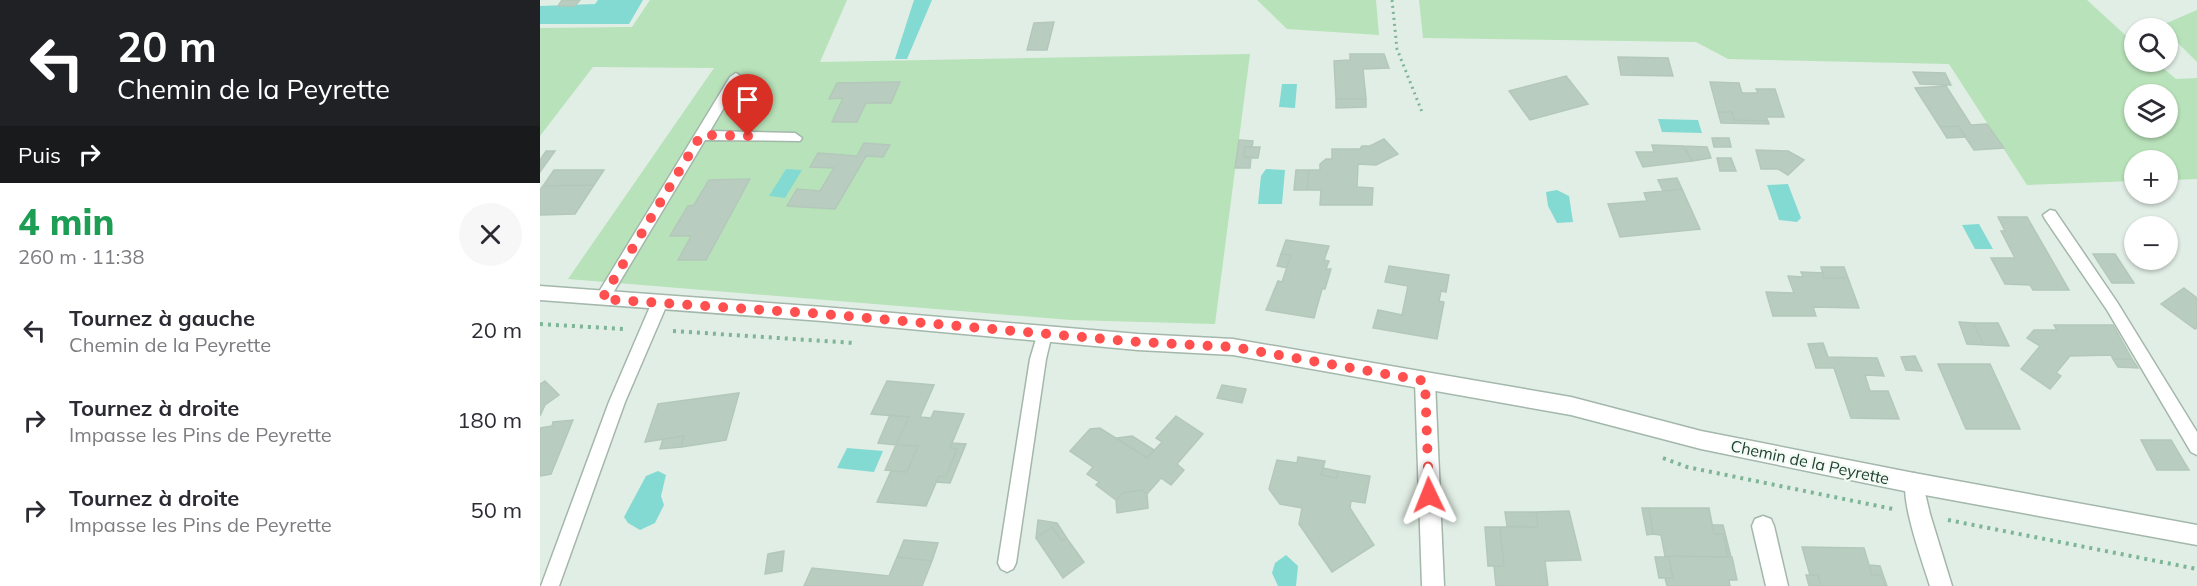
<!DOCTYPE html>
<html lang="fr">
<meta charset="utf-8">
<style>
:root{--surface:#fff;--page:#f7f7f7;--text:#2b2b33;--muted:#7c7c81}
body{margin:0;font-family:Mulish,sans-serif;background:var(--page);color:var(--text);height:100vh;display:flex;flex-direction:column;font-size:22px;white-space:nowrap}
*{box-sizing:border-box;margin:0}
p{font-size:20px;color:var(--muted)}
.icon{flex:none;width:33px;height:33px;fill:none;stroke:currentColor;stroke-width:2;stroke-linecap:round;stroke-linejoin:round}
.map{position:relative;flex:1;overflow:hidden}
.side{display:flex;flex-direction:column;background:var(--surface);width:540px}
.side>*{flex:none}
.top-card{background:#202124;color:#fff;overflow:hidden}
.buttons{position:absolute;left:1584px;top:18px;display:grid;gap:12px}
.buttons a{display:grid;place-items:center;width:54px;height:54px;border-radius:50%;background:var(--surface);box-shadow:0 2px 4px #0004;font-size:30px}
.pin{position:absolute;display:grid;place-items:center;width:51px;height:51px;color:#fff;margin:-62px -26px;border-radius:50% 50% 50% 0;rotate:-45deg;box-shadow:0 0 6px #0007}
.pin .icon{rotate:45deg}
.me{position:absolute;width:66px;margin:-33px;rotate:358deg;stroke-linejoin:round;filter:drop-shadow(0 0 4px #0008)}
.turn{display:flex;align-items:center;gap:21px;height:126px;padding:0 18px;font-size:27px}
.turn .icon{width:78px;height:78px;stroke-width:2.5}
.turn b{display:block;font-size:42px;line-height:51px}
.then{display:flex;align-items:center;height:57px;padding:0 18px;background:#0003;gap:12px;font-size:22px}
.round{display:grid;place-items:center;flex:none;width:63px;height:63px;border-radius:32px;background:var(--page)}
.overview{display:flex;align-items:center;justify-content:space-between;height:102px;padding:0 18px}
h1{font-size:36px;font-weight:800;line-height:45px;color:#1e9e55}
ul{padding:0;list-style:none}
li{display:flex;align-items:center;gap:18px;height:90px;padding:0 18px}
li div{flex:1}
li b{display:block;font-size:22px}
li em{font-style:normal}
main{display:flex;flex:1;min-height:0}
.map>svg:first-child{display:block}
</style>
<main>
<section class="side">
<div class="top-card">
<div class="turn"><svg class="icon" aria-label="left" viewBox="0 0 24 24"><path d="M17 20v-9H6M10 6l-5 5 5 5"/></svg><div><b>20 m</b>Chemin de la Peyrette</div></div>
<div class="then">Puis<svg class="icon" aria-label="right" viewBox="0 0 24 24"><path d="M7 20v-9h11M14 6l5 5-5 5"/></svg></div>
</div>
<div class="overview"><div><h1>4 min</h1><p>260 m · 11:38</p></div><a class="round"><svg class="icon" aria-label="close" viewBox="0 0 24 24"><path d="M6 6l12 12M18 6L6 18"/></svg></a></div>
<ul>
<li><svg class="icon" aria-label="left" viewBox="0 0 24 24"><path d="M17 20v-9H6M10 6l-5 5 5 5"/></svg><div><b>Tournez à gauche</b><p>Chemin de la Peyrette</p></div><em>20 m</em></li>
<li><svg class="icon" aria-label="right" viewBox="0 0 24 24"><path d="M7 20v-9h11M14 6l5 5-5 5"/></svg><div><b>Tournez à droite</b><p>Impasse les Pins de Peyrette</p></div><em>180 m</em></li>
<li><svg class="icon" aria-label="right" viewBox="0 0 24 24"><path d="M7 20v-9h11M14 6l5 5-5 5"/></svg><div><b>Tournez à droite</b><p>Impasse les Pins de Peyrette</p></div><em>50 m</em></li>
</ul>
</section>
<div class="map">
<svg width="1657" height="586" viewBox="0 0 1657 586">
<rect width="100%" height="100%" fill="#e1eee5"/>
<path fill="#b8e2b9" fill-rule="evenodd" d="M110,0H307L280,62L710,54L675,324L531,320L28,279L174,68L53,67L0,136V28L92,27Z
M717,0H836L839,35L747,29Z
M879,0H1547L1594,43V62H1616L1636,79L1657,78V179L1628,180V160H1594V181L1487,185L1409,64L1188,59L1156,42L883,38ZM1594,94H1628V128H1594Z
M1657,10V62L1628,33V28L1620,26Z"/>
<path fill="#83dad2" d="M58,0H103L89,24H0V6L55,4Z
M374,0H392L367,59H355Z
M742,84H757L755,108L739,107Z
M1118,119L1158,120L1162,133L1122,132Z
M246,169L262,170L245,198L229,196Z
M726,169L745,170L742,204H718L721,176Z
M1248,184L1261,218L1257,222L1239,220L1227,185Z
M1017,190L1029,196L1033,222L1017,223L1008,206L1006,192Z
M1439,224L1453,249H1435L1422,225Z
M307,448L343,451L334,472L297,468Z
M118,471L126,475L121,496L124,505L115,523L100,530L88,523L84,517L106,476Z
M746,555L758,566L756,586H738L732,573L735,563Z"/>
<path fill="#b9ccc0" stroke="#b3c8ba" stroke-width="1.5" d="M22,0H40L35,6H18Z
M514,22L507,50H487L494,23Z
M810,54H844L849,68L823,69L826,99H796L794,61L810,60Z
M1078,57L1128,58L1133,76L1081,75Z
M1373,72L1405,73L1411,85L1380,84Z
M1026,76L1048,104L990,120L969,91Z
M360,82L351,103H326L317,122H292L303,98L289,99L297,83Z
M1170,82L1199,83L1202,93H1218L1216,89H1235L1244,117H1226L1228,121L1194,120L1192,112H1178Z
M1406,86L1431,125L1447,124L1464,148L1434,150L1418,126L1400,127L1375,88Z
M796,99H826V107L796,108Z
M1178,112H1192L1194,120L1228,121L1229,124L1181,123Z
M1418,126L1426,137L1407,138L1400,127Z
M1172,138H1189L1191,147H1174Z
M844,139L858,154L836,165L818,164L817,187L833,188L832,205H780L781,190H767L769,170H780V164L786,159H792V149H820L822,146H830Z
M699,140L713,141L712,147H705L703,157H711L710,168H695Z
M324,143L350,145L343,157L326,156L295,209L247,206L257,189L280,191L294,168L270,167L278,153L317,156Z
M1112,145L1143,146L1153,161L1103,167L1096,152H1114Z
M1143,146L1167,147L1171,158L1153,161Z
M705,147H720L718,158L703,157Z
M1216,150L1248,151L1264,160L1248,175L1238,169H1221Z
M6,151H15L0,172V160Z
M1177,158H1191L1196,171H1180Z
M14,170H64L54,185L3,186Z
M756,170H769L767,190H754Z
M1137,178L1142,189L1123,191L1118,180Z
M210,179L166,260H138L151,236H130L148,206L154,205L169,180Z
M54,185L35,214L0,215V190L3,186Z
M1142,189L1160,229L1080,237L1068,204L1107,201L1104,193Z
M1458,217H1487L1529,290H1493L1490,285L1465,284L1451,258H1475L1461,231H1465Z
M746,240L789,246L784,260L789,261L786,269H791L785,289H782L774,318L726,310L738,281L742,282L751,255L741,254Z
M741,254L751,255L747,268L737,266Z
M1553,254H1575L1594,283H1572Z
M849,266L909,275L906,292L901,291L899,301L904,302L897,339L833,328L838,310L862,315L868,286L845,282Z
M1281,267H1304L1308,278H1284Z
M1261,272L1283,273L1284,278H1308L1319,308L1273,307L1276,316H1233L1226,292L1254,293L1248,276L1263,277Z
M1644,288L1657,298V328L1655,329L1621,304Z
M1419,322L1433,323L1444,345L1427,344Z
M1433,323H1458L1469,346L1444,345Z
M1514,325H1573L1592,359H1573L1571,355L1530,356L1516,373L1521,376L1510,389L1481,369L1500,346L1487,338L1494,330H1517Z
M1283,343L1288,357L1337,358L1344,376L1325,375L1330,391H1348L1359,419L1311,418L1294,368H1276L1268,344Z
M1375,356L1382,371L1366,370L1361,357Z
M1573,359H1592L1598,368L1578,367Z
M1398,364H1450L1480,429H1426Z
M5,381L19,395L5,405L0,416V384Z
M347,381L394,385L380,417L391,418L394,411L424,414L410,448L417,449L406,477L399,476L386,506L337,502L351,471L367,472L378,446L356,445L369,417L331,414Z
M682,385L706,389L702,403L677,398Z
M199,393L186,440L141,447L144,436L105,442L118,404Z
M350,415L369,417L356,445L338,443Z
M636,416L663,434L637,464L644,470L631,485L621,478L607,494L602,490L582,493L576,500L556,485L559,482L547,474L553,467L530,451L550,429L560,428L607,458L622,442L616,438Z
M33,420L11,474L0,476V428L12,426L13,422Z
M144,436L141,447L120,449L123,439Z
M592,436L614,450L607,458L577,438Z
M1601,440H1631L1649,470H1617Z
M412,443L426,444L410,483L396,482L399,476L406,477L417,449L410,448Z
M356,445L378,446L367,472L345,470Z
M758,457L785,461L781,475L797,478L798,471L830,476L825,503L811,501L810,508L834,545L792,572L759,524L762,508L740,504L729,489L737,460L757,463Z
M783,468L798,471L797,478L781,475Z
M602,490L607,494L608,508L577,513L576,500L582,493Z
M1102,508H1109L1113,534L1107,535Z
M1109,508H1169L1174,534H1183L1188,557L1125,556L1121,535L1113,534Z
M1029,511L1041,560L1005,561L1008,586H956L954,566H964L960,527H998L996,512Z
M965,512H996L998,527L967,526Z
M498,520L517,523L528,540H521L512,527L496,538Z
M1172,525H1183L1191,557H1188L1183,534H1174Z
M512,527L521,540H528L544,562L523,578L496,538Z
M945,527H960L964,566H948Z
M364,540L398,543L392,561L357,557Z
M1262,547L1324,548L1332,575H1341L1345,586H1281L1278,575H1270Z
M244,551L242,571L225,574L228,554Z
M1125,556L1192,557L1197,580H1189L1190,586H1127L1125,578H1133L1129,557Z
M357,557L392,561L382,586H264L272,568L349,576Z
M1115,557H1129L1133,578H1119Z
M1329,565L1340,566L1347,586H1345L1341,575H1332Z
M1266,575H1278L1281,586H1269Z"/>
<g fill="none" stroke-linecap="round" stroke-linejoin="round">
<g stroke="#a3b7ab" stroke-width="3">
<path id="service" d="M196,73L202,77L170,131L255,133L262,138L260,141L165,140L67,303H57L54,299L57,295L190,77Z
M1510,210L1515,211L1577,302L1657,432V455L1651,452L1567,310L1505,219L1503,215Z
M120,296L125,298L128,302L85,402L19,586H1L69,402L112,302L115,298Z
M504,328L509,329L512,334L506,359L476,563L473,569L467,572L461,569L458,563L490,359L499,329Z"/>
</g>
<g stroke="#a3b7ab" stroke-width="3">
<path id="minor" d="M885,373L892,375L895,381L904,586H882L875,381L878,375Z
M1374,473L1381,476L1390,514L1412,586H1390C1383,563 1358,496 1367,476Z
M1223,516L1231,519L1234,526L1248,586H1226L1212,526L1215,519Z"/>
</g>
<g stroke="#a3b7ab" stroke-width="3">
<path id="tertiary" d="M0,286L283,307L598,334L693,339L1031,397L1161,431L1374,473L1657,525V545L1374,493L1161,449L1031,415L693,355L598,350L283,321L0,300Z"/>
</g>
<path stroke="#7eb596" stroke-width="3" stroke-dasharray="2 4" stroke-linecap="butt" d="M852,0L857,49L882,112"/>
<path stroke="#7eb596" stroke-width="4" stroke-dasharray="3 5" stroke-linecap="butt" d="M0,324L83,329
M133,331L314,343
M1123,458L1147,467L1353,509
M1408,520L1657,569"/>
<use href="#service" fill="#fff" fill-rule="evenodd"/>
<use href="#minor" fill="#fff" fill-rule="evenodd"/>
<use href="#tertiary" fill="#fff" fill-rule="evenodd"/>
</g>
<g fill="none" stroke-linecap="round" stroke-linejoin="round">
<path stroke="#ff4f4e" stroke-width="10" stroke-dasharray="0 18" d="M208,136L161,135L62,299L283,314L598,342L693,347L885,381L889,495"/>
</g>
<g text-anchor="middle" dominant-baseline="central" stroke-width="4.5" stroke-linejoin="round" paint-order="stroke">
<g font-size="16" fill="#1f4130" stroke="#f3faf4">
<text transform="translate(1270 462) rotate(12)">Chemin de la Peyrette</text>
</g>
</g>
</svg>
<div class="buttons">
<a><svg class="icon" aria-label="search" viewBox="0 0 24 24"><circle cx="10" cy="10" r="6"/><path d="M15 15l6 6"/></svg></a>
<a><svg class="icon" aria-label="layers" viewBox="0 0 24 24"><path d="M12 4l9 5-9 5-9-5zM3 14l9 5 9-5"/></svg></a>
<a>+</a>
<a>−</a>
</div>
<div class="pin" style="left:208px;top:136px;background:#d93025"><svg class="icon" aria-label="arrive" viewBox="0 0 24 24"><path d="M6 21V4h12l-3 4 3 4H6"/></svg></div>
<svg class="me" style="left:889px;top:495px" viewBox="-20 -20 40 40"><path d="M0-17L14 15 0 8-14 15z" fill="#ff4f4e" stroke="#fff" stroke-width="4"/></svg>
</div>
</main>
